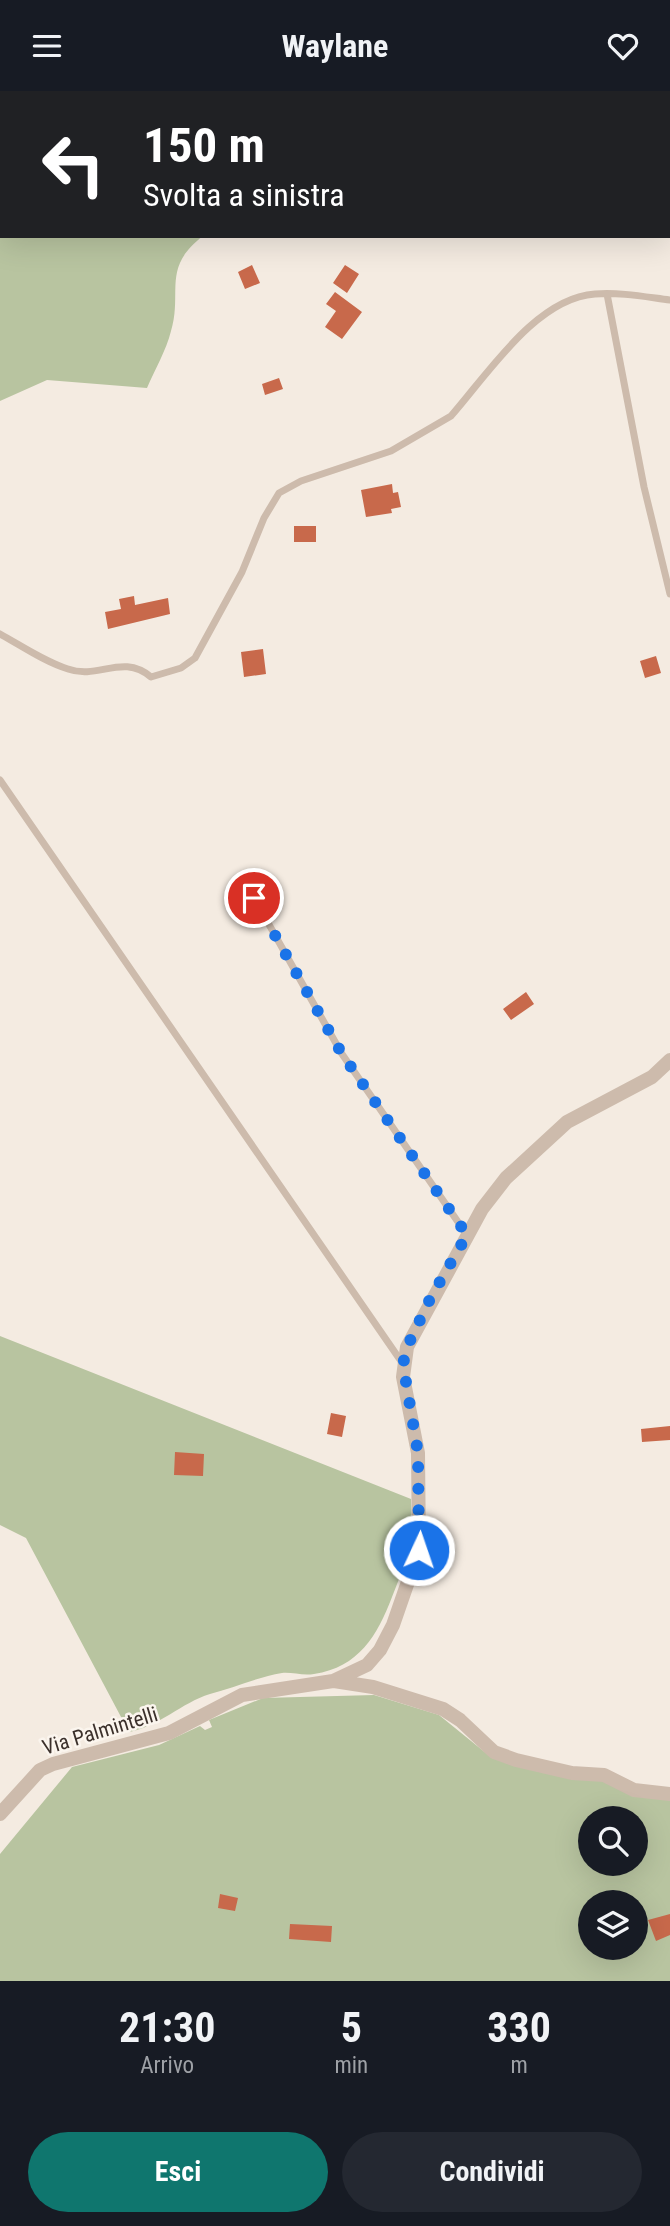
<!DOCTYPE html>
<html lang="it">
<style>
:root{--surface:#171b24;--page:#242831;--text:#f1f3f6;--muted:#9ea1a6;--accent:#0f766e}
body{margin:0;font-family:"Roboto Condensed",sans-serif;background:var(--page);color:var(--text);height:100vh;display:flex;flex-direction:column;font-size:26px;white-space:nowrap}
*{box-sizing:border-box;margin:0}
p{font-size:23px;color:var(--muted)}
.icon{flex:none;width:38px;height:38px;fill:none;stroke:currentColor;stroke-width:2;stroke-linecap:round;stroke-linejoin:round}
.map{position:relative;height:1890px;overflow:hidden}
.drawer{display:flex;flex-direction:column;background:var(--surface);flex:1}
.drawer>*{flex:none}
.hud{position:absolute;left:0px;top:0px;width:670px;height:147px;box-shadow:0 7px 28px #0002;background:#202124;color:#fff;overflow:hidden}
.buttons{position:absolute;left:578px;top:1715px;display:grid;gap:14px}
.buttons a{display:grid;place-items:center;width:70px;height:70px;border-radius:50%;background:var(--surface);box-shadow:0 7px 28px #0002;font-size:35px}
.pin{position:absolute;display:grid;place-items:center;width:60px;height:60px;color:#fff;margin:-30px;border:4px solid #fff;border-radius:50%;box-shadow:0 2px 7px #0007}
.me{position:absolute;width:77px;margin:-38px;rotate:3deg;stroke-linejoin:round;filter:drop-shadow(0 0 5px #0008)}
.turn{display:flex;align-items:center;gap:24px;height:147px;padding:0 28px;font-size:32px}
.turn .icon{width:91px;height:91px;stroke-width:2.5}
.turn b{display:block;font-size:49px;line-height:60px}
.eta{display:flex;justify-content:space-evenly;align-items:center;height:119px;text-align:center}
.eta b{font-size:42px;font-weight:700;line-height:49px}
.action{display:flex;gap:14px;margin-top:auto;padding:14px 28px}
.action a{flex:1;height:80px;border-radius:42px;background:var(--accent);color:#fff;font-size:28px;font-weight:700;line-height:80px;text-align:center}
.action a+a{background:var(--page);color:var(--text)}
header{display:flex;justify-content:space-between;align-items:center;height:91px;padding:0 28px;background:var(--surface);font-size:32px;font-weight:700}
.map>svg:first-child{display:block}
</style>
<header><svg class="icon" aria-label="menu" viewBox="0 0 24 24"><path d="M4 6h16M4 12h16M4 18h16"/></svg>Waylane<svg class="icon" aria-label="heart" viewBox="0 0 24 24"><path d="M12 20l-8-8c-3-5 5-10 8-4 3-6 11-1 8 4z"/></svg></header>
<div class="map">
<svg width="670" height="1890" viewBox="0 0 670 1890">
<rect width="100%" height="100%" fill="#f4ebe1"/>
<path fill="#b8c4a0" fill-rule="evenodd" d="M0,0H325L2,2V145H203C161,177 183,201 171,240C166,260 155,278 147,297L47,289L0,310Z
M0,1245L411,1408C413,1448 407,1469 392,1506C377,1545 359,1576 314,1583C303,1585 292,1581 282,1582C258,1586 233,1597 210,1603C181,1612 160,1635 129,1641L26,1447L0,1434Z
M374,1604L439,1624L492,1667L593,1686L670,1706V1890H0V1763L72,1676L159,1654L200,1635L205,1639L212,1636L209,1629L263,1607ZM590,1727H635V1773H590ZM590,1811H635V1857H590Z"/>
<path fill="#c8694b" d="M252,174L260,192L245,198L238,181Z
M345,174L359,183L347,202L333,192Z
M335,201L362,221L342,248L325,236L336,220L326,213Z
M279,287L283,298L265,304L262,293Z
M392,393L393,402L398,401L401,416L391,418L392,422L366,426L361,399Z
M294,435H316V451H294Z
M134,505L135,514L168,507L170,523L108,538L105,521L121,518L119,508Z
M263,558L266,583L244,586L241,561Z
M656,565L661,582L645,587L640,570Z
M526,901L534,913L511,929L503,918Z
M331,1322L346,1325L342,1346L327,1343Z
M670,1335V1349L642,1351L641,1338Z
M175,1361L204,1363L203,1385L174,1384Z
M220,1803L238,1807L235,1820L218,1817Z
M670,1823V1844L656,1850L648,1829Z
M290,1833L332,1835L331,1851L289,1848Z"/>
<g fill="none" stroke-linecap="round" stroke-linejoin="round">
<path stroke="#cdbbac" stroke-width="7" d="M607,203L644,396L670,503
M0,543C22,555 45,571 68,578C99,589 122,562 151,586L181,577L195,567L242,481L264,427L279,402L301,390L391,360L451,325C488,283 536,207 595,203C620,201 646,206 670,209
M0,689L403,1273
M254,807L342,963L467,1144"/>
<path stroke="#cdbbac" stroke-width="14" d="M334,1590L373,1596L443,1618L460,1629L494,1661L516,1669L572,1682L604,1684L634,1699L670,1703
M0,1723L40,1679L53,1673L169,1642L242,1604L333,1590L367,1574L380,1559L393,1534L419,1459L418,1362L403,1286L407,1256L482,1118L506,1087L567,1031L652,986L670,969"/>
</g>
<g fill="none" stroke-linecap="round" stroke-linejoin="round">
<path stroke="#1a73e8" stroke-width="12" stroke-dasharray="0 21.6" d="M254,807L342,963L467,1144L431,1206L407,1256L403,1273L418,1362L419,1459"/>
</g>
<g text-anchor="middle" dominant-baseline="central" stroke-width="5" stroke-linejoin="round" paint-order="stroke">
<g font-size="21" fill="#3b302b" stroke="#fbf5ee">
<text transform="translate(100 1640) rotate(-17)">Via Palmintelli</text>
</g>
</g>
</svg>
<div class="buttons">
<a><svg class="icon" aria-label="search" viewBox="0 0 24 24"><circle cx="10" cy="10" r="6"/><path d="M15 15l6 6"/></svg></a>
<a><svg class="icon" aria-label="layers" viewBox="0 0 24 24"><path d="M12 4l9 5-9 5-9-5zM3 14l9 5 9-5"/></svg></a>
</div>
<div class="pin" style="left:254px;top:807px;background:#d93025"><svg class="icon" aria-label="arrive" viewBox="0 0 24 24"><path d="M6 21V4h12l-3 4 3 4H6"/></svg></div>
<svg class="me" style="left:419px;top:1459px" viewBox="-20 -20 40 40"><circle r="17" fill="#1a73e8" stroke="#fff" stroke-width="3"/><path d="M0-11L8 9 0 5-8 9z" fill="#fff"/></svg>
<div class="hud">
<div class="turn"><svg class="icon" aria-label="left" viewBox="0 0 24 24"><path d="M17 20v-9H6M10 6l-5 5 5 5"/></svg><div><b>150 m</b>Svolta a sinistra</div></div>
</div>
</div>
<section class="drawer">
<div class="eta">
<div><b>21:30</b><p>Arrivo</p></div>
<div><b>5</b><p>min</p></div>
<div><b>330</b><p>m</p></div>
</div>
<div class="action"><a>Esci</a><a>Condividi</a></div>
</section>
